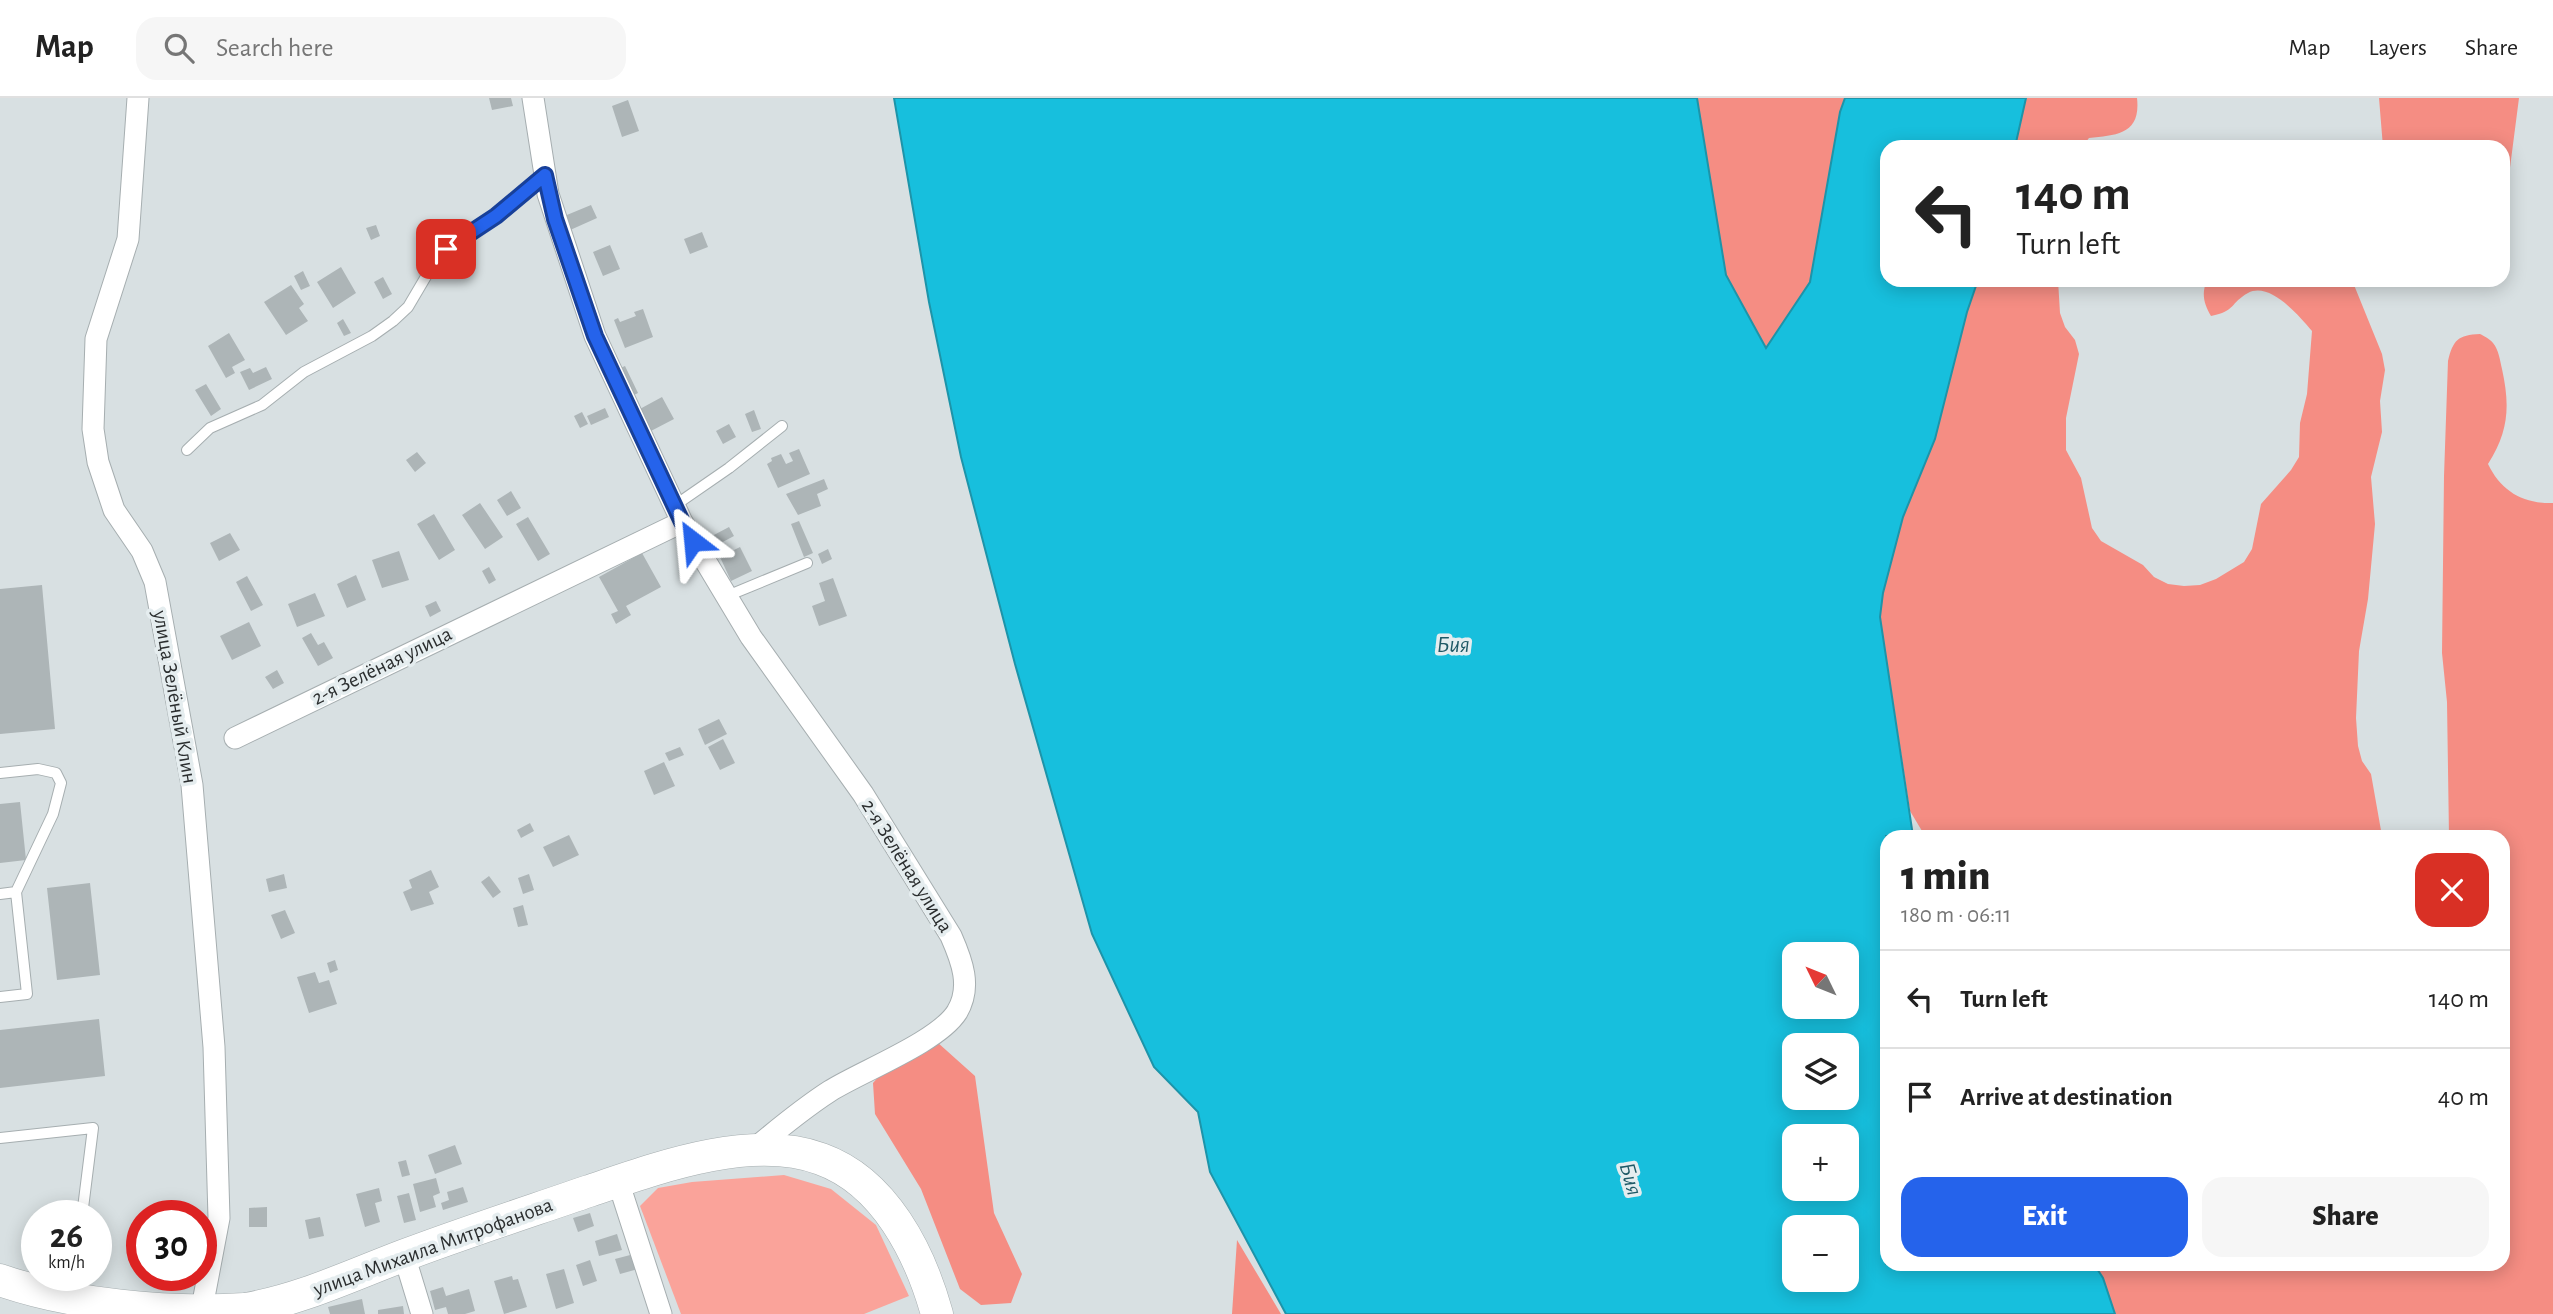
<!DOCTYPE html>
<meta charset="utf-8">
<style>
:root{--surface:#fff;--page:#f6f6f6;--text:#222;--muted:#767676;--line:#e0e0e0;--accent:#2563eb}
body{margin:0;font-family:"Alegreya Sans",sans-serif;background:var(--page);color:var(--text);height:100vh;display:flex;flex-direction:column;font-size:26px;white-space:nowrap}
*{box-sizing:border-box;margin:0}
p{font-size:23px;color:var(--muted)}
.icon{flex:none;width:38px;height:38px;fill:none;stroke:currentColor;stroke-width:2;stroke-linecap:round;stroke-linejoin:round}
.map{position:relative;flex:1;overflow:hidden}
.side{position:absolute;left:1880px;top:732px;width:630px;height:441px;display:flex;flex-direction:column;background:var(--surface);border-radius:21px;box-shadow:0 4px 18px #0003}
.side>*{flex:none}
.guide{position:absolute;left:1880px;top:42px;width:630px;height:147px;border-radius:21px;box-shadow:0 4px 18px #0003;background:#fff;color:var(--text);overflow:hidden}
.needle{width:46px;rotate:313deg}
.buttons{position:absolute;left:1782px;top:844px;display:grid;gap:14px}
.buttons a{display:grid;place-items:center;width:77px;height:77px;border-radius:14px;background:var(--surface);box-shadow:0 4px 18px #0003;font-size:35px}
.speed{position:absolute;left:21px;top:1102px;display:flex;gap:14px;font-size:35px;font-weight:700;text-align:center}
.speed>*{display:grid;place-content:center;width:91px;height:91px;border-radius:50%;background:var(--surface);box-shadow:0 4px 18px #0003;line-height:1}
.speed small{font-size:18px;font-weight:400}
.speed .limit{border:10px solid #d22;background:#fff;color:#111}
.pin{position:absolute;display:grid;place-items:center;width:60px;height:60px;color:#fff;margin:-30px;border-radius:14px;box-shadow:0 4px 10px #0006}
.me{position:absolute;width:77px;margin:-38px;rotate:331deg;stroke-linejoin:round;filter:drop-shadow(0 0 5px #0008)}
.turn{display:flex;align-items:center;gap:24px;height:147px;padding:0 21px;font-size:32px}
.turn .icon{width:91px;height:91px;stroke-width:2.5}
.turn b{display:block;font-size:49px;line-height:60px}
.round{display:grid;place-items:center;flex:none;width:74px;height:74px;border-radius:21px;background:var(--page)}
.head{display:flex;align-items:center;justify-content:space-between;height:119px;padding:0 21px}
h1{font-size:42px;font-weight:800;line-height:52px}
.action{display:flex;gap:14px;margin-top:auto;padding:14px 21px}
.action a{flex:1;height:80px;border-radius:21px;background:var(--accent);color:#fff;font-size:28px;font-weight:800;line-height:80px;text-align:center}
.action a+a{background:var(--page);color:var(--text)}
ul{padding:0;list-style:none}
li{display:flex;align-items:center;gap:21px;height:98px;padding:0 21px;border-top:2px solid var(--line)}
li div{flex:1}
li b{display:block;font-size:26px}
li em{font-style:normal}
header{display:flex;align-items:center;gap:42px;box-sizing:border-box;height:98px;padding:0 35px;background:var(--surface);border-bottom:2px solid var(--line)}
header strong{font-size:33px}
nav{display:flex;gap:38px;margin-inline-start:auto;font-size:24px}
.search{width:490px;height:63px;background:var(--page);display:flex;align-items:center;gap:18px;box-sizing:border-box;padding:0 24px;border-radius:21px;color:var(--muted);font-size:26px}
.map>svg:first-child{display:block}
</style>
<header>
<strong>Map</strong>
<div class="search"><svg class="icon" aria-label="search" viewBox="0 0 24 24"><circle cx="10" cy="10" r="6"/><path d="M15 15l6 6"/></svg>Search here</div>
<nav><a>Map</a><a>Layers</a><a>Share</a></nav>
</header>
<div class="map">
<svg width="2553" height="1216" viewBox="0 0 2553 1216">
<rect width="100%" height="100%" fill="#d8e0e2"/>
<path fill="#faa39a" d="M784,1077L831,1091L876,1127L909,1198L864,1216H681L640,1108L658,1090L692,1084Z"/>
<path fill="#f58d83" d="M1697,0H1845L1840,14L1810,184L1766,250L1726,178Z
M2026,0H2137C2141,36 2117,37 2089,40L2082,49H2015Z
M2379,0H2519L2504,116L2507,131L2503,148L2502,49H2383Z
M1978,182H2058L2060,215L2065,229L2075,242L2079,256L2066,320V352L2081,380L2092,430L2101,443L2143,467L2154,479L2168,486L2184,488L2200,487L2216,481L2244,464L2252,451L2261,406L2291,372L2299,359L2300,325L2307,296L2312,233C2299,218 2270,183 2248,195C2230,205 2236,213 2211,218C2204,206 2201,196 2207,182H2352L2382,256L2385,272L2380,303L2382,334L2371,379L2375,426L2368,501L2359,553L2356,620L2358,648L2362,663L2371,676L2382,738H1925L1910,713L1880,519L1883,495L1903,419L1935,341L1967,214Z
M2480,236C2484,238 2490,241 2493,245C2499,252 2500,263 2502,271C2510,308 2509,333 2488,366C2501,393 2523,406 2553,405V1216H2115L2103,1180L2094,1166H2502V738H2449L2447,604L2442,555L2444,378L2448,263C2453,242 2458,237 2480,236Z
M937,944L975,978L994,1115L1022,1176L1011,1205L981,1207L960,1191L921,1091L875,1016L873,985L901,953Z
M1237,1142L1281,1216H1232Z"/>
<path fill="#17bfdd" stroke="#1d94a9" stroke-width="2" fill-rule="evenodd" d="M894,0H1697L1726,177L1766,250L1810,184L1840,14L1845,0H2026L2015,49H1886V182H1978L1967,214L1935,341L1903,419L1883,495L1880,519L1913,738H1886V1166H2094L2103,1180L2115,1216H1286L1210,1074L1198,1014L1154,969L1092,836L1015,566L961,359L929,204ZM1794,856H1846V908H1794ZM1794,947H1846V999H1794ZM1794,1038H1846V1090H1794ZM1794,1129H1846V1181H1794Z"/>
<path fill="#adb5b7" d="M489,0H511L513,8L492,12Z
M628,2L639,33L622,39L612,8Z
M591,107L597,120L568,133L562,119Z
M376,127L380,138L371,142L366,130Z
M702,134L708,149L690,156L684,141Z
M610,147L620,171L603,178L593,154Z
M341,169L356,195L333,210L317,184Z
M303,173L310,188L301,192L294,178Z
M383,179L392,196L383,201L374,184Z
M291,187L304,206L299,210L308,223L286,237L264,204Z
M643,211L653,239L625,250L614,222L618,220L620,224L636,218L634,214Z
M343,221L351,235L344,238L337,225Z
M229,235L245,262L232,269L235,275L226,280L208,248Z
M625,268L638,295L628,300L618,271Z
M266,269L272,281L249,292L240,274L250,270L253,275Z
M206,286L221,311L211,318L195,292Z
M662,299L674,321L649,334L638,312Z
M605,310L609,319L591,327L587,318Z
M754,312L761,331L752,334L745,316Z
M582,314L588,326L580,330L574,318Z
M729,326L736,339L723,346L716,333Z
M799,351L810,376L778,390L767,366L772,363L771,360L781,356L786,366L793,363L789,355Z
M417,354L426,365L415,374L406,362Z
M824,381L828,391L817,396L821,408L798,417L786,396Z
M511,393L521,410L507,418L497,402Z
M480,405L503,439L485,451L462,417Z
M434,416L455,452L439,462L417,426Z
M528,419L550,456L538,463L516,426Z
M799,423L813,455L804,459L791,426Z
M729,429L734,438L717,447L712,438Z
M230,435L240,452L219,463L210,445Z
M740,449L752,473L731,483L720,459Z
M828,451L832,461L822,466L818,456Z
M399,453L409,482L382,490L372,462Z
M642,455L661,489L626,508L631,517L616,526L611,516L618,513L599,479Z
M489,469L496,482L489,486L482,473Z
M356,477L366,502L347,510L337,486Z
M247,478L263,507L251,513L236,484Z
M833,480L847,518L819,528L812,508L825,503L819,485Z
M42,487L55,631L0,636V491Z
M315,495L325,518L297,529L288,506Z
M436,503L441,513L430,519L425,508Z
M249,524L261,548L232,562L220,538Z
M311,535L318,547L324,544L333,560L318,568L302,540Z
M277,572L284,585L273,591L265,579Z
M719,621L727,636L705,647L698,631Z
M723,641L735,665L720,672L708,649Z
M680,649L684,657L669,663L665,655Z
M664,664L675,688L654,697L644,673Z
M20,704L26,762L0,765V706Z
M530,725L534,733L521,740L517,732Z
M569,737L579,757L553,769L543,749Z
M431,772L439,789L429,794L434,806L411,813L403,794L412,790L409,782Z
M284,776L287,790L269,794L266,781Z
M529,776L534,792L523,796L518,780Z
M489,778L501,794L493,800L481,784Z
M90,785L100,877L57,882L47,790Z
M523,807L528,827L518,829L513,810Z
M285,812L295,835L281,841L271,817Z
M335,862L338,872L330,875L327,865Z
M315,874L319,885L329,882L337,906L309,915L297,879Z
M99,921L105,978L0,990V932Z
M455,1047L462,1066L435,1076L428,1057Z
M406,1062L410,1077L402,1079L398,1064Z
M436,1080L440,1095L433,1098L436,1109L420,1114L413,1086Z
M463,1089L468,1104L443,1112L441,1105L449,1102L447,1094Z
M379,1090L382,1103L375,1105L380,1124L365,1129L356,1096Z
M409,1095L416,1122L404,1125L397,1098Z
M267,1109V1129H249V1110Z
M590,1115L594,1128L578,1134L573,1120Z
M320,1119L324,1138L309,1141L305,1122Z
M617,1136L622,1152L599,1158L595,1143Z
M634,1156L638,1171L620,1176L615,1161Z
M590,1162L597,1183L583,1188L576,1167Z
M564,1171L574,1205L556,1211L546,1176Z
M512,1178L513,1182L518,1181L527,1209L504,1216L494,1183Z
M443,1189L446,1198L469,1191L475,1213L465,1216H448L446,1209L435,1212L430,1193Z
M362,1201L365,1216H330L328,1209Z
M403,1208L404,1216H378V1212Z"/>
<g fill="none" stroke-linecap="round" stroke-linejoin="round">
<g stroke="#a6aeb0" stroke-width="12">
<path id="service" d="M187,352L210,330L262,307L304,274L372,238L393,223L408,209L431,170L446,151L496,118L545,77
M674,408L729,370L782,328
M727,498L807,465
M0,675L38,671L56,675L61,685L53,716L16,794
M0,796L16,794L27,896L0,899
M0,1040L93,1030L82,1118
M72,1196L74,1178"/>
</g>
<g stroke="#a6aeb0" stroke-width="23">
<path id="minor" d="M138,0L128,141L96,241L93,331L98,364L114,412L142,453L155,484L192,687L214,949L219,1120L201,1215
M533,0L548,96L595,238L682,424L751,539L863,696L951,838C962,863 972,889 957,914C938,944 862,973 830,993C802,1011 778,1031 753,1052
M235,640L682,424
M618,1083L661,1216
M404,1157L422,1216"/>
</g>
<g stroke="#a6aeb0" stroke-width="33">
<path id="secondary" d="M0,1182C72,1207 168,1216 245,1211C300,1202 352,1177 405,1157C466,1134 528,1114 589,1093C657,1070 751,1035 821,1061C885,1084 920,1155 937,1216"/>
</g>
<use href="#service" stroke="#fff" stroke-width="10"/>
<use href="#minor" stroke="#fff" stroke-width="21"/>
<use href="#secondary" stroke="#fff" stroke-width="32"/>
</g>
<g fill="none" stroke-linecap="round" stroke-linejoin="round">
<g stroke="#184099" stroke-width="18">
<path id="route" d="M446,151L496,118L545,77L555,121L595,238L682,424L693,443"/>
</g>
<use href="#route" stroke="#2563eb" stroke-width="12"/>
</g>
<g text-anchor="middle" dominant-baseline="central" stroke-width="7" stroke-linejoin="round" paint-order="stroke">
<g font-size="21" fill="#2b2e2f" stroke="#e5edef">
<text transform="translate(382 568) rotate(-26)">2-я Зелёная улица</text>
<text transform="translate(175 599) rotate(80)">улица Зелёный Клин</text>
<text transform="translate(907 768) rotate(58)">2-я Зелёная улица</text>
<text transform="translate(433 1149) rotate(-20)">улица Михаила Митрофанова</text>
</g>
<g font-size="23" font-style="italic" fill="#1e5966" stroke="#e5edef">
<text x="1453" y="547">Бия</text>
<text transform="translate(1630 1081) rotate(74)">Бия</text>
</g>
</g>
</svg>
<div class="buttons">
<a><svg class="needle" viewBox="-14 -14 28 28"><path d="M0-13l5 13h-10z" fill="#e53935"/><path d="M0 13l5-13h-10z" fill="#767676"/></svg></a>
<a><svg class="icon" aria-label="layers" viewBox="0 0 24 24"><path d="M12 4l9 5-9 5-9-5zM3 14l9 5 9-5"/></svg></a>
<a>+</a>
<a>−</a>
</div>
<div class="speed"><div>26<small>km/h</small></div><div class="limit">30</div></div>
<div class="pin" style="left:446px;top:151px;background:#d93025"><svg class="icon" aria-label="arrive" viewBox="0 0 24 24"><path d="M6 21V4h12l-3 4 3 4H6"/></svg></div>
<svg class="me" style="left:693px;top:443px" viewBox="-20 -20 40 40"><path d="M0-17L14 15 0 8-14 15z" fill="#2563eb" stroke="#fff" stroke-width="4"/></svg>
<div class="guide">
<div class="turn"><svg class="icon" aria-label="left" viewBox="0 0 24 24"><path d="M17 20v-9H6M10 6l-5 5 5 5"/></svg><div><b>140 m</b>Turn left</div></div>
</div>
<section class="side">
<div class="head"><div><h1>1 min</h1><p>180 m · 06:11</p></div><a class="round" style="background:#d93025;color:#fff"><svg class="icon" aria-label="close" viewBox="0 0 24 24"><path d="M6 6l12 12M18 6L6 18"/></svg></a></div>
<ul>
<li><svg class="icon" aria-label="left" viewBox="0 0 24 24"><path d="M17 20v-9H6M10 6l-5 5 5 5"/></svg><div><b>Turn left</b></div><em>140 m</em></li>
<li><svg class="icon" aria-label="arrive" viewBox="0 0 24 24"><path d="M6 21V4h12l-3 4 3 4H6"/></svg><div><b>Arrive at destination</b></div><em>40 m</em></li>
</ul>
<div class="action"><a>Exit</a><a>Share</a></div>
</section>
</div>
